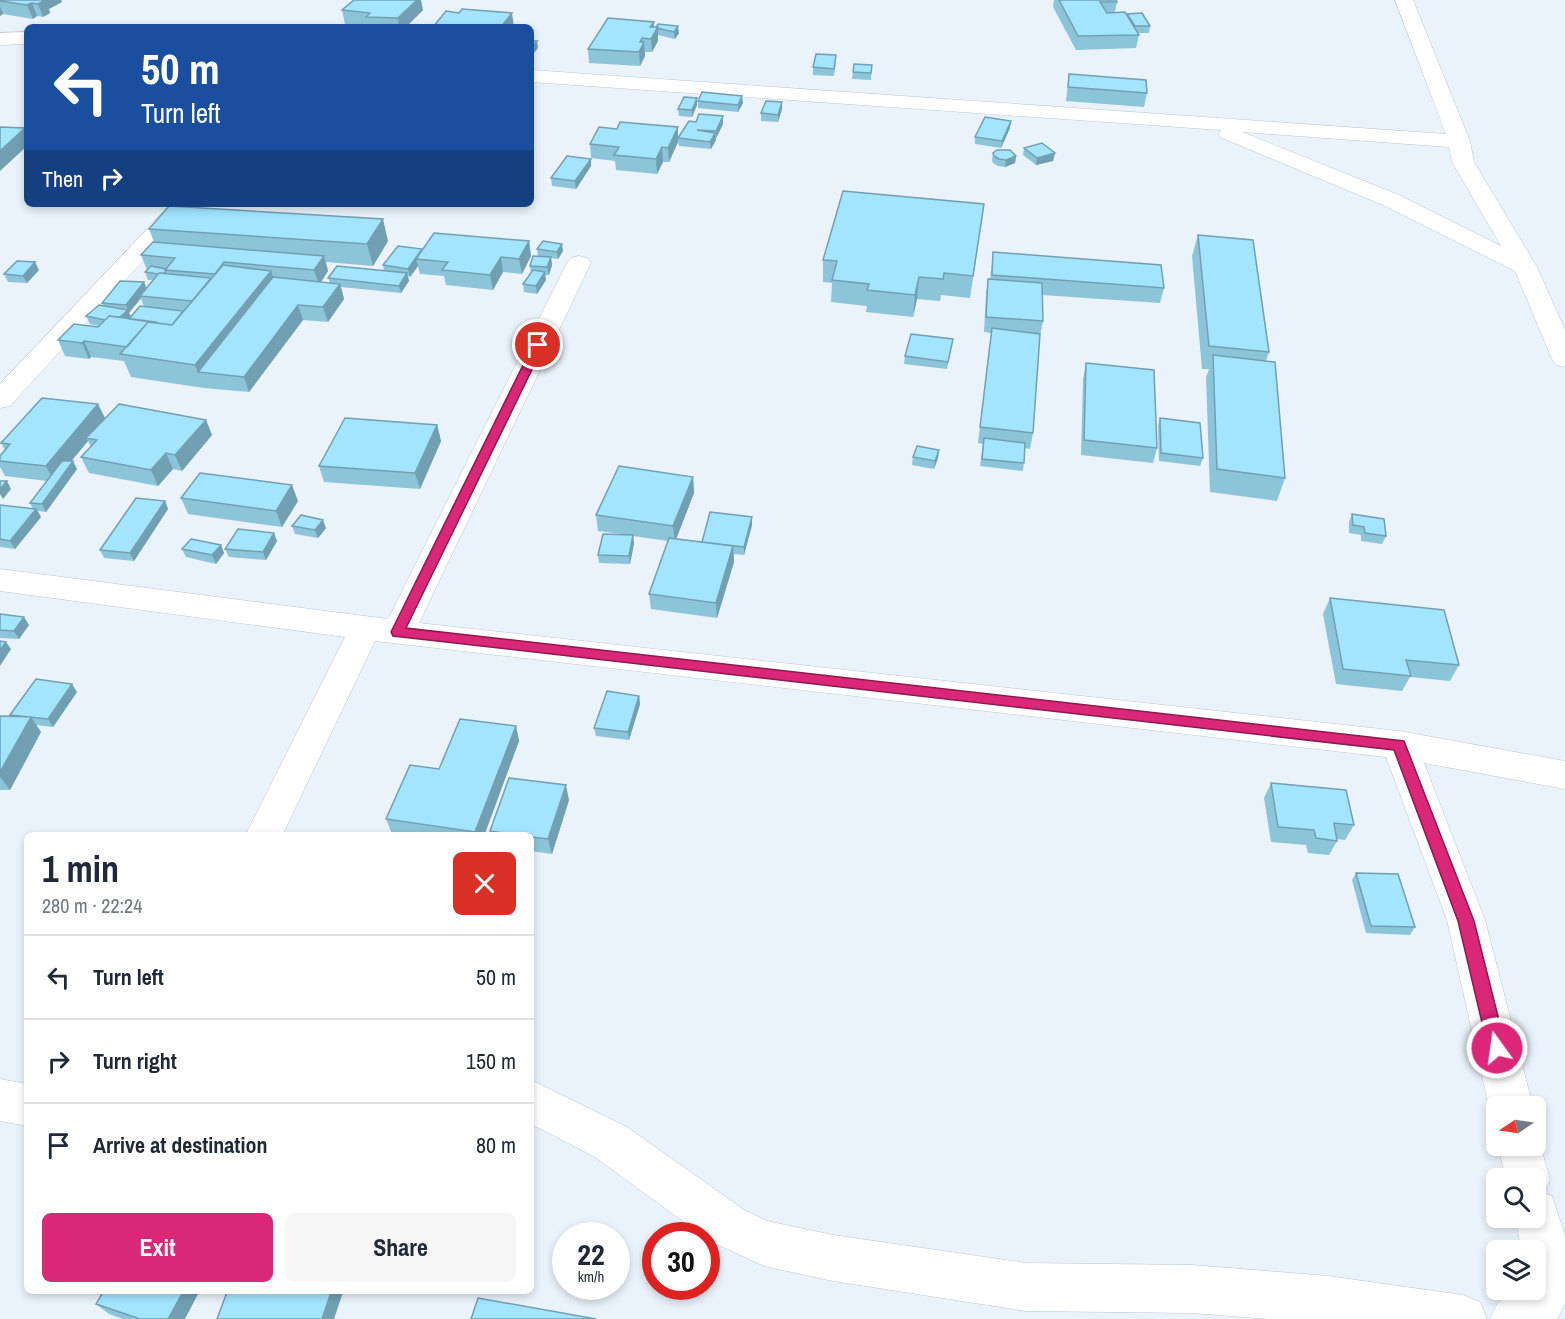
<!DOCTYPE html>
<meta charset="utf-8">
<style>
:root{--surface:#fff;--page:#f6f6f7;--text:#1f2937;--muted:#747a83;--line:#e0e1e3;--accent:#db2777}
body{margin:0;font-family:"Archivo Narrow",sans-serif;background:var(--page);color:var(--text);height:100vh;display:flex;flex-direction:column;font-size:22px;white-space:nowrap}
*{box-sizing:border-box;margin:0}
p{font-size:20px;color:var(--muted)}
.icon{flex:none;width:33px;height:33px;fill:none;stroke:currentColor;stroke-width:2;stroke-linecap:round;stroke-linejoin:round}
.map{position:relative;flex:1;overflow:hidden}
.panel{position:absolute;left:24px;top:832px;width:510px;height:462px;display:flex;flex-direction:column;background:var(--surface);border-radius:9px;box-shadow:0 3px 9px #0003}
.panel>*{flex:none}
.top-card{position:absolute;left:24px;top:24px;width:510px;height:183px;border-radius:9px;box-shadow:0 3px 9px #0003;background:#1a4fa0;color:#fff;overflow:hidden}
.needle{width:39px;rotate:257deg}
.buttons{position:absolute;left:1486px;top:1096px;display:grid;gap:12px}
.buttons a{display:grid;place-items:center;width:60px;height:60px;border-radius:9px;background:var(--surface);box-shadow:0 3px 9px #0003;font-size:30px}
.speed{position:absolute;left:552px;top:1222px;display:flex;gap:12px;font-size:30px;font-weight:700;text-align:center}
.speed>*{display:grid;place-content:center;width:78px;height:78px;border-radius:50%;background:var(--surface);box-shadow:0 3px 9px #0003;line-height:1}
.speed small{font-size:15px;font-weight:400}
.speed .limit{border:9px solid #d22;background:#fff;color:#111}
.pin{position:absolute;display:grid;place-items:center;width:51px;height:51px;color:#fff;margin:-26px;border:3px solid #fff;border-radius:50%;box-shadow:0 2px 6px #0007}
.me{position:absolute;width:66px;margin:-33px;rotate:346deg;stroke-linejoin:round;filter:drop-shadow(0 0 4px #0008)}
.turn{display:flex;align-items:center;gap:21px;height:126px;padding:0 18px;font-size:27px}
.turn .icon{width:78px;height:78px;stroke-width:2.5}
.turn b{display:block;font-size:42px;line-height:51px}
.then{display:flex;align-items:center;height:57px;padding:0 18px;background:#0003;gap:12px;font-size:22px}
.round{display:grid;place-items:center;flex:none;width:63px;height:63px;border-radius:9px;background:var(--page)}
.headline{display:flex;align-items:center;justify-content:space-between;height:102px;padding:0 18px}
h1{font-size:36px;font-weight:700;line-height:45px}
.primary-button{display:flex;gap:12px;margin-top:auto;padding:12px 18px}
.primary-button a{flex:1;height:69px;border-radius:9px;background:var(--accent);color:#fff;font-size:24px;font-weight:700;line-height:69px;text-align:center}
.primary-button a+a{background:var(--page);color:var(--text)}
ul{padding:0;list-style:none}
li{display:flex;align-items:center;gap:18px;height:84px;padding:0 18px;border-top:2px solid var(--line)}
li div{flex:1}
li b{display:block;font-size:22px}
li em{font-style:normal}
.map>svg:first-child{display:block}
</style>
<div class="map">
<svg width="1565" height="1319" viewBox="0 0 1565 1319">
<rect width="100%" height="100%" fill="#eaf2fb"/>
<g fill="none" stroke-linecap="round" stroke-linejoin="round">
<g stroke="#bdc5ce" stroke-width="1">
<path id="street" d="M1395,0H1413L1470,141L1474,162L1537,267L1565,330V367L1556,365L1552,359L1515,271L1383,205L1222,138L1218,134L1221,130L531,82V70L1446,134ZM1242,132L1449,147L1452,162L1501,246L1399,195Z
M27,32V44L0,45V33Z
M171,204H195L10,406L0,408V384Z
M579,256L587,258L591,263L419,623L1399,731L1565,761V789L1424,763L1485,920L1533,1107H1497V1122L1489,1107L1447,920L1386,757L375,641L282,836H245L345,637L0,591V569L388,619L567,263L571,258Z
M0,1079L27,1084V1126L0,1121Z
M531,1080L627,1127L744,1210L767,1221L833,1235L1026,1263L1192,1265L1328,1276L1463,1295L1480,1302L1487,1319H1269L1192,1313L1026,1311L833,1281L764,1266L712,1242L706,1236H703L595,1157L531,1124Z
M1536,1131L1550,1179L1545,1193L1552,1196L1565,1236V1304L1557,1319H1490C1500,1294 1510,1290 1536,1290V1251H1522L1515,1218H1536V1179H1506L1498,1146H1536Z"/>
</g>
<use href="#street" fill="#fff" fill-rule="evenodd"/>
</g>
<path fill="#8cc4da" fill-rule="evenodd" d="M0,0L62,2L49,9L50,13L43,17L37,16L33,19L3,14L0,16Z
M1054,0H1116L1117,2L1115,12L1127,15L1150,26L1149,33H1138L1139,35L1136,48L1076,50L1053,7Z
M342,10H423L406,27H368V26L345,24Z
M654,27L679,33L675,39L658,35V41L652,52H645V56L640,66L589,63L588,49Z
M836,62L834,76L813,75V67Z
M872,65L871,80L852,79L853,72Z
M1069,74L1147,93L1144,107L1066,101Z
M698,101L743,103L738,112L698,108Z
M697,105L692,117L679,116L678,109Z
M782,109L778,122L761,121V113Z
M723,124L711,149L679,146L678,142L669,162H663L657,174L616,170L615,161L591,158L590,144L679,138Z
M1010,128L1001,148L975,144V137Z
M1024,148L1055,153L1053,161L1036,165L1023,155Z
M993,153L1016,156L1015,163L1005,167L998,166L993,163L992,160Z
M591,159V166L576,189L552,186L551,178Z
M981,225L970,298L941,295L940,301L917,299L913,317L866,312L867,306L831,302L832,283L823,282V260Z
M149,229L388,241L373,266L326,262L328,271L321,282L330,283L328,278L384,271L383,265L422,249L529,241L531,256L522,274L503,272L493,290L446,285L444,276L420,274L418,266L410,277L408,276L409,281L401,293L341,287L344,299L328,322L303,320L249,392L204,388L131,377L124,361L91,357L89,359L65,356L58,340L98,327L99,326L90,324L86,316L103,305L102,303L144,282L146,288L153,280H148L145,272L147,270L141,255L154,242ZM141,298L144,307L131,316L129,313Z
M1198,235L1269,352L1266,361L1285,478L1277,501L1210,492L1206,377L1209,369H1202L1192,256Z
M537,249L563,251L558,259L551,258L552,265L549,275H545L546,280L537,294L524,292L523,284L531,273L530,266L538,257Z
M993,252L1164,288L1160,303L1042,295L1043,321L1040,336L1033,433L1030,449L1025,448L1023,471L980,466L983,444L978,443L991,333L984,332L986,295L988,279L990,280Z
M39,270L27,283L8,282L4,274Z
M953,339L947,369L904,364L905,356Z
M1086,363L1157,448L1153,463L1081,455L1083,379Z
M98,404L105,419L206,420L212,435L182,471L173,469L158,486L89,473L81,457L91,447L88,441L71,461L77,469L46,512L38,511L41,517L15,549L0,547V505L33,509L30,503L47,481L5,476L0,467V456L5,450L1,443Z
M1160,418L1203,458L1200,466L1159,461L1158,426Z
M437,425L441,441L420,489L324,482L319,466Z
M939,450L938,458L934,469L912,465L913,457Z
M693,477L694,493L676,539L702,542L752,517V525L744,555L734,554V562L717,618L651,609L649,594L668,541L633,536L634,543L630,564L599,563L598,555L629,535L598,531L596,515Z
M181,498L298,501L282,527L188,514Z
M165,501L168,509L134,561L104,558L100,550Z
M1352,514L1386,536L1382,544L1361,541V535L1349,533V522Z
M292,526L326,528L318,538L295,534Z
M277,541L266,560L229,557L225,549Z
M221,545L224,553L216,564L186,557L182,549Z
M1330,598L1459,665L1450,681L1410,677L1402,691L1336,684L1323,614Z
M0,614L29,625L19,639L0,638Z
M77,692L53,727L36,725L41,732L10,790H0V716H11L10,715Z
M639,696L640,704L629,740L596,736L594,728Z
M516,726L519,741L484,836H401L392,834L386,819L439,769Z
M1271,783L1354,825L1345,840L1337,839V841L1329,855L1308,853L1306,845L1271,842L1264,798Z
M569,800L552,854L531,851V836H491L490,831Z
M1356,873L1415,927L1410,935L1366,933L1352,880Z
M96,1304L185,1319H123L109,1314Z"/>
<path fill="#72a0b2" d="M40,0H61L62,2L49,9L50,13L43,17L38,4Z
M417,0H421L423,10L406,27H399L398,18Z
M32,3L37,16L33,19L27,5Z
M0,6L3,14L0,16Z
M512,13L514,27H501Z
M654,22V32L658,27V41L652,52L650,27Z
M678,26L679,33L675,39L674,32Z
M642,38L643,45L644,42L645,56L640,66L639,52L640,42Z
M537,41L538,48L531,57V49Z
M742,96L743,103L738,112V105Z
M697,98V105L692,117V110Z
M782,102V109L778,122V115Z
M723,116V124L716,138V131Z
M1011,121L1010,128L1001,148L1002,141Z
M678,127V142L669,162L668,148Z
M25,128L27,134V146L0,171V151Z
M715,133L716,140L711,149L710,142Z
M662,147L663,162L657,174L656,159Z
M1055,153L1053,161L1036,165L1037,158Z
M1016,156L1015,163L1005,167L1006,160Z
M591,159V166L576,189L575,181Z
M383,219L388,241L373,266L367,244Z
M529,241L531,256L522,274L519,259Z
M562,244L563,251L558,259L557,252Z
M423,250L416,259L418,266L410,277L408,269Z
M324,256L328,271L319,285L314,270Z
M501,257L503,272L493,290L490,275Z
M551,257L552,265L549,275L547,267Z
M35,262L39,270L27,283L23,276Z
M271,271L278,293L198,372L195,365Z
M545,272L546,280L537,294L536,286Z
M407,273L409,281L401,293L399,286Z
M919,277L917,299L913,317L915,295Z
M144,282L147,290L140,296L141,298L129,313L132,318L115,322L128,310L126,305Z
M340,284L344,299L328,322L323,307Z
M298,305L303,320L249,392L244,377Z
M84,341L91,357L89,359L82,343Z
M98,404L106,420L86,438L88,441L54,482L46,466Z
M206,420L212,435L182,471L175,455Z
M437,425L441,441L420,489L415,473Z
M939,450L938,458L934,469L935,461Z
M166,453L173,469L158,486L151,470Z
M73,461L77,469L46,512L42,504Z
M693,477L694,493L675,542L673,526Z
M7,481L11,489L3,499L0,494V489Z
M292,485L298,501L282,527L276,511Z
M165,501L168,509L134,561L130,553Z
M36,509L41,517L15,549L10,541Z
M752,517V525L744,555V547Z
M323,520L326,528L318,538L315,530Z
M274,533L277,541L266,560L263,552Z
M633,535L634,543L630,564L629,556Z
M221,545L224,553L216,564L212,555Z
M733,546L734,562L717,618L716,603Z
M24,617L29,625L19,639L14,631Z
M6,642L11,649L0,666V650Z
M72,684L77,692L53,727L48,719Z
M639,696L640,704L629,740L628,732Z
M31,717L41,732L10,790L0,777V772Z
M516,726L519,741L484,836H476L475,832Z
M566,785L569,800L552,854L548,839Z
M183,1292H199L185,1319H168Z
M331,1292H343L334,1319H322Z"/>
<path fill="#a3e4fe" stroke="#72a0b2" stroke-width="1.5" d="M0,0H45L38,4L32,3L27,5L0,1Z
M354,0H417L398,18L366,17L370,13L342,10Z
M1059,0H1116L1117,2H1100L1107,13L1125,12L1139,35L1078,36Z
M462,9L512,13L501,27H433L446,11L459,13Z
M1142,13L1150,26H1135L1127,14Z
M608,18L654,22L650,27H658L651,39L642,38L640,42H644L639,52L588,49Z
M658,24L678,26L674,32L657,28L658,27H656Z
M531,41H537L531,49Z
M816,54L836,55L834,69L813,67Z
M854,64L872,65L871,73L853,72Z
M1069,74L1146,80L1147,93L1068,87Z
M702,92L742,96L738,105L698,101Z
M684,97L697,98L692,110L678,109Z
M766,101L782,102L778,115L761,113Z
M699,114L723,116L716,131L697,130L715,133L710,142L678,138L689,121L696,122Z
M985,117L1011,121L1002,141L975,137Z
M620,122L678,127L668,148L662,147L656,159L614,155L619,147L590,144L599,127L617,129Z
M0,127L25,128L0,151Z
M1042,143L1055,153L1037,158L1024,148Z
M997,150H1010L1016,156L1006,160L999,159L994,156L993,153Z
M567,156L591,159L575,181L551,178Z
M843,191L984,204L973,276L944,273L943,279L919,277L915,295L867,290L869,284L832,280L837,261L823,260Z
M169,206L383,219L367,244L149,229Z
M434,233L529,241L519,259L501,257L490,275L442,270L448,262L416,259Z
M1198,235L1253,240L1269,352L1209,346Z
M543,241L562,244L557,252L537,249Z
M153,242L324,256L314,270L224,262L215,274L165,270L175,258L141,255Z
M398,246L422,249L408,269L383,265Z
M993,252L1161,265L1164,288L992,275Z
M533,256L551,257L547,267L530,266Z
M17,261L35,262L23,276L4,274Z
M223,265L271,271L195,365L120,354L148,322L172,325Z
M151,266L166,269L165,270L166,273H159L158,274L145,272Z
M337,266L407,273L399,286L328,278Z
M533,270L545,272L536,286L523,284Z
M159,273L211,278L192,301L140,296Z
M273,277L340,284L323,307L298,305L244,377L198,372Z
M988,279L1042,283L1043,321L986,317Z
M120,281L144,282L126,305L102,303Z
M99,305L128,310L120,317L109,316L105,320L86,316Z
M140,306L183,311L172,325L129,319Z
M109,316L156,322L155,323L148,322L127,347L84,341L82,343L58,340L74,324L98,327Z
M992,328L1040,334L1033,433L980,427Z
M911,334L953,339L948,362L905,356Z
M1213,355L1275,362L1285,478L1217,469Z
M1086,363L1154,370L1157,448L1084,440Z
M42,398L98,404L46,466L0,461V456L10,444L1,443Z
M119,404L206,420L175,455L166,453L151,470L81,457L97,440L86,438Z
M345,418L437,425L415,473L319,466Z
M1160,418L1200,423L1203,458L1161,453Z
M984,438L1025,443L1024,463L982,459Z
M917,446L939,450L935,461L913,457Z
M62,461H73L42,504L30,503Z
M619,466L693,477L673,526L596,515Z
M200,473L292,485L276,511L181,498Z
M0,481H7L0,489Z
M136,498L165,501L130,553L100,550Z
M0,505L36,509L10,541L0,539Z
M710,512L752,517L744,547L702,542Z
M1352,514L1384,519L1386,536L1365,533L1364,527L1353,525Z
M301,515L323,520L315,530L292,526Z
M238,529L274,533L263,552L225,549Z
M603,534L633,535L629,556L598,555Z
M669,538L733,546L716,603L649,594Z
M191,539L221,545L212,555L182,549Z
M1330,598L1444,610L1459,665L1406,660L1411,676L1343,669Z
M0,614L24,617L14,631L0,630Z
M0,641L6,642L0,650Z
M36,679L72,684L48,719L10,715Z
M607,691L639,696L628,732L594,728Z
M0,716L31,717L0,772Z
M460,719L516,726L475,832L386,819L410,765L439,769Z
M509,778L566,785L548,839L531,837V836H524L490,831Z
M1271,783L1346,790L1354,825L1334,823L1337,841L1316,838L1314,830L1278,827Z
M1356,873L1398,874L1415,927L1371,926Z
M103,1292H183L168,1319H140L96,1304Z
M227,1292H331L322,1319H217Z
M478,1298L596,1319H471Z"/>
<path fill="#db2777" stroke="#8e194d" stroke-width="1.5" d="M538,342L544,345L406,628L1404,741L1474,921L1506,1048L1503,1054L1497,1057L1491,1054L1488,1048L1458,921L1394,750L393,636L391,632L533,345Z"/>
</svg>
<div class="buttons">
<a><svg class="needle" viewBox="-14 -14 28 28"><path d="M0-13l5 13h-10z" fill="#e53935"/><path d="M0 13l5-13h-10z" fill="#747a83"/></svg></a>
<a><svg class="icon" aria-label="search" viewBox="0 0 24 24"><circle cx="10" cy="10" r="6"/><path d="M15 15l6 6"/></svg></a>
<a><svg class="icon" aria-label="layers" viewBox="0 0 24 24"><path d="M12 4l9 5-9 5-9-5zM3 14l9 5 9-5"/></svg></a>
</div>
<div class="speed"><div>22<small>km/h</small></div><div class="limit">30</div></div>
<div class="pin" style="left:538px;top:345px;background:#d93025"><svg class="icon" aria-label="arrive" viewBox="0 0 24 24"><path d="M6 21V4h12l-3 4 3 4H6"/></svg></div>
<svg class="me" style="left:1497px;top:1048px" viewBox="-20 -20 40 40"><circle r="17" fill="#db2777" stroke="#fff" stroke-width="3"/><path d="M0-11L8 9 0 5-8 9z" fill="#fff"/></svg>
<div class="top-card">
<div class="turn"><svg class="icon" aria-label="left" viewBox="0 0 24 24"><path d="M17 20v-9H6M10 6l-5 5 5 5"/></svg><div><b>50 m</b>Turn left</div></div>
<div class="then">Then<svg class="icon" aria-label="right" viewBox="0 0 24 24"><path d="M7 20v-9h11M14 6l5 5-5 5"/></svg></div>
</div>
<section class="panel">
<div class="headline"><div><h1>1 min</h1><p>280 m · 22:24</p></div><a class="round" style="background:#d93025;color:#fff"><svg class="icon" aria-label="close" viewBox="0 0 24 24"><path d="M6 6l12 12M18 6L6 18"/></svg></a></div>
<ul>
<li><svg class="icon" aria-label="left" viewBox="0 0 24 24"><path d="M17 20v-9H6M10 6l-5 5 5 5"/></svg><div><b>Turn left</b></div><em>50 m</em></li>
<li><svg class="icon" aria-label="right" viewBox="0 0 24 24"><path d="M7 20v-9h11M14 6l5 5-5 5"/></svg><div><b>Turn right</b></div><em>150 m</em></li>
<li><svg class="icon" aria-label="arrive" viewBox="0 0 24 24"><path d="M6 21V4h12l-3 4 3 4H6"/></svg><div><b>Arrive at destination</b></div><em>80 m</em></li>
</ul>
<div class="primary-button"><a>Exit</a><a>Share</a></div>
</section>
</div>
